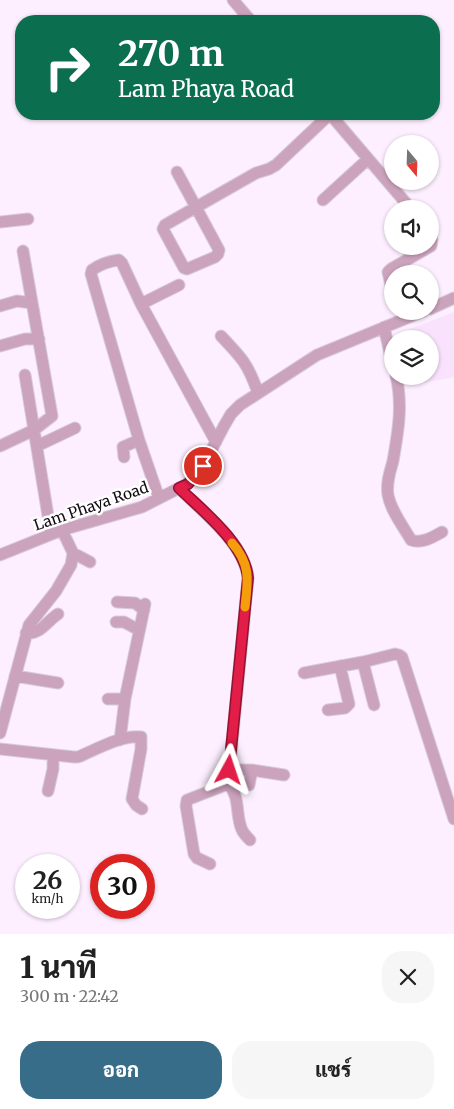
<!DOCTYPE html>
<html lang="th">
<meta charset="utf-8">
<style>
:root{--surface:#fff;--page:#f6f6f6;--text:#222;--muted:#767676;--accent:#376d89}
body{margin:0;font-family:Merriweather,Sarabun,serif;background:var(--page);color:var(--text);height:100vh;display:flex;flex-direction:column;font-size:19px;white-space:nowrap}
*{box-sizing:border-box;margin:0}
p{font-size:16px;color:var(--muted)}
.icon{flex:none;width:28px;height:28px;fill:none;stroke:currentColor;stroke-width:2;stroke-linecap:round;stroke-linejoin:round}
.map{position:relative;height:934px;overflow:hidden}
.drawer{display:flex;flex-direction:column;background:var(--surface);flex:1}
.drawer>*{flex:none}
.hud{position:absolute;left:15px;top:15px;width:425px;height:105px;border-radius:20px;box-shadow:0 1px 4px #0004;background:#0b6e4f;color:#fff;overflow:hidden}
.needle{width:32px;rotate:161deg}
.fabs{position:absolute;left:384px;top:135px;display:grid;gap:10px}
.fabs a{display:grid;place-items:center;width:55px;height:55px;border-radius:50%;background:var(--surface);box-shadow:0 1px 4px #0004;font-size:25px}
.speed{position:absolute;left:15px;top:854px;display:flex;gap:10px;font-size:25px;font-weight:700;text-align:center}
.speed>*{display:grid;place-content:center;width:65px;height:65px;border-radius:50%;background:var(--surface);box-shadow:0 1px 4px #0004;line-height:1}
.speed small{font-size:12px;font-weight:400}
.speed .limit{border:8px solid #d22;background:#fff;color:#111}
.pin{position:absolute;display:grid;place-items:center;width:42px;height:42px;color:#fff;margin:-21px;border:2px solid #fff;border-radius:50%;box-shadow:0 1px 5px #0007}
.me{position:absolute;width:55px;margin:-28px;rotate:5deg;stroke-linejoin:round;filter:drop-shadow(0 0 4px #0008)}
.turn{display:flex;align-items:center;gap:18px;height:105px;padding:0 20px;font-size:22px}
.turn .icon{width:65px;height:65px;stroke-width:2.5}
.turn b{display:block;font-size:35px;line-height:42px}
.round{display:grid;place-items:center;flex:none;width:52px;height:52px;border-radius:20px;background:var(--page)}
.headline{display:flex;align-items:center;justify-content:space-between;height:85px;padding:0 20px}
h1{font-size:30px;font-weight:800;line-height:38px}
.primary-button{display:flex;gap:10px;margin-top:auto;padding:10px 20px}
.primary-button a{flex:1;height:58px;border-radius:20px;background:var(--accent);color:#fff;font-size:20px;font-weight:800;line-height:58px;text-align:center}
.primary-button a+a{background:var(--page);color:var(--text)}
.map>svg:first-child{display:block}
</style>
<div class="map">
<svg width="454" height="934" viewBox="0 0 454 934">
<rect width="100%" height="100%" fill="#fdefff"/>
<path fill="#f9e2fc" d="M454,312V377L413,385L410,376H430V339H399L397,334Z"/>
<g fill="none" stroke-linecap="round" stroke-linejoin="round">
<g stroke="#d8cbd9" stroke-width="13">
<path id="minor" d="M233,0L251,21
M330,114L411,209
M177,172L219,250L218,254L215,257L187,269L184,268L163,229L165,225L256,173L269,169L276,165L330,114
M323,200L368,159
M0,222L28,219
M23,251L52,416L34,430L51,534
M392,290L388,272L391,269L431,246L432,240L430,232
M141,304L179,285
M0,306L17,301L32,303
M430,309L454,298
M384,327L392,362
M221,336C242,358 248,364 258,393
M0,346L25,339H39
M396,376C403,405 398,432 393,461C390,472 386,483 388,495C391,511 403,526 411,540C422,544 433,537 442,532
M0,446L34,430L25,375
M37,446L75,428
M124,457L123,447L139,440
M179,488C203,512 245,544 248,578L228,784C241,797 235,815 242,830C244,834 247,837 250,840
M159,498L139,440L91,274L92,270C99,265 110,261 119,260L122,263L141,304L216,442
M73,553L90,562
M0,555L62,530L142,507L187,484L203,466L224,426L231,414L240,405L317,355L424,311
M117,602L135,603L144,610
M116,622H124L139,630
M26,633C40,635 47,621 58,614
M363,662L374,705
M304,673L363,662L395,654L399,655L402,657L454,819
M15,676L58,683
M108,699H125
M328,710L345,708L349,704L340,666
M0,733L29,625L56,591L71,565L73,553L62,530
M120,740L125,699L145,604
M0,749L74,757H78C95,750 123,734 141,737V749L132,799L136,805L142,809
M229,770H252L284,775
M249,785L252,770
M48,791L53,769V755
M210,864L197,858L194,854L186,806L187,800L228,784"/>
</g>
<use href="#minor" stroke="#cca3bd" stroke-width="11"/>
</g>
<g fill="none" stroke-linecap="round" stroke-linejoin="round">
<g stroke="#92132f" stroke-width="12">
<path id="route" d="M203,466L188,484L179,488C203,511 245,544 248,578L229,770"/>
</g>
<use href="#route" stroke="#e11d48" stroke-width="9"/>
<path stroke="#f59e0b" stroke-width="9" d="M232,543C251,564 248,581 245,607"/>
</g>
<g text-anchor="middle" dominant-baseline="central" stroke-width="5" stroke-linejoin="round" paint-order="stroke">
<g font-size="15" fill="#130c14" stroke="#fff">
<text transform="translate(91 506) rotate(-19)">Lam Phaya Road</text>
</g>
</g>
</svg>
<div class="fabs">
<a><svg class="needle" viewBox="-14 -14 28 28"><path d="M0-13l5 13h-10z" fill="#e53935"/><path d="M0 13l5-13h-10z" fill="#767676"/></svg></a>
<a><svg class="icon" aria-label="sound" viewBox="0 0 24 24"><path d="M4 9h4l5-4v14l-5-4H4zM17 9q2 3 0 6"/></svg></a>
<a><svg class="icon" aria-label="search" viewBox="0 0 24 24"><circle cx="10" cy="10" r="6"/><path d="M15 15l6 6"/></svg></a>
<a><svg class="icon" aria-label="layers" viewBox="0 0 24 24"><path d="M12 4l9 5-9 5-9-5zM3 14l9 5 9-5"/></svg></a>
</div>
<div class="speed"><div>26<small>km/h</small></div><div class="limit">30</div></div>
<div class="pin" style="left:203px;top:466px;background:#d93025"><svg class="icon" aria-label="arrive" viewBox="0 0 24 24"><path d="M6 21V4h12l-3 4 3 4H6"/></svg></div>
<svg class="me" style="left:229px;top:770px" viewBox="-20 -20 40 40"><path d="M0-17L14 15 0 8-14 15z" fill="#e11d48" stroke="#fff" stroke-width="4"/></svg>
<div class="hud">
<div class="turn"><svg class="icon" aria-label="right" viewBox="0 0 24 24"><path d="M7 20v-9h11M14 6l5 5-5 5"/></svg><div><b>270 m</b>Lam Phaya Road</div></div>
</div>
</div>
<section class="drawer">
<div class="headline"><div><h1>1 นาที</h1><p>300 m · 22:42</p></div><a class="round"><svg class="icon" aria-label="close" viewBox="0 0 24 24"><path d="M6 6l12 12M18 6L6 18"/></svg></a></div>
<div class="primary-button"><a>ออก</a><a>แชร์</a></div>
</section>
